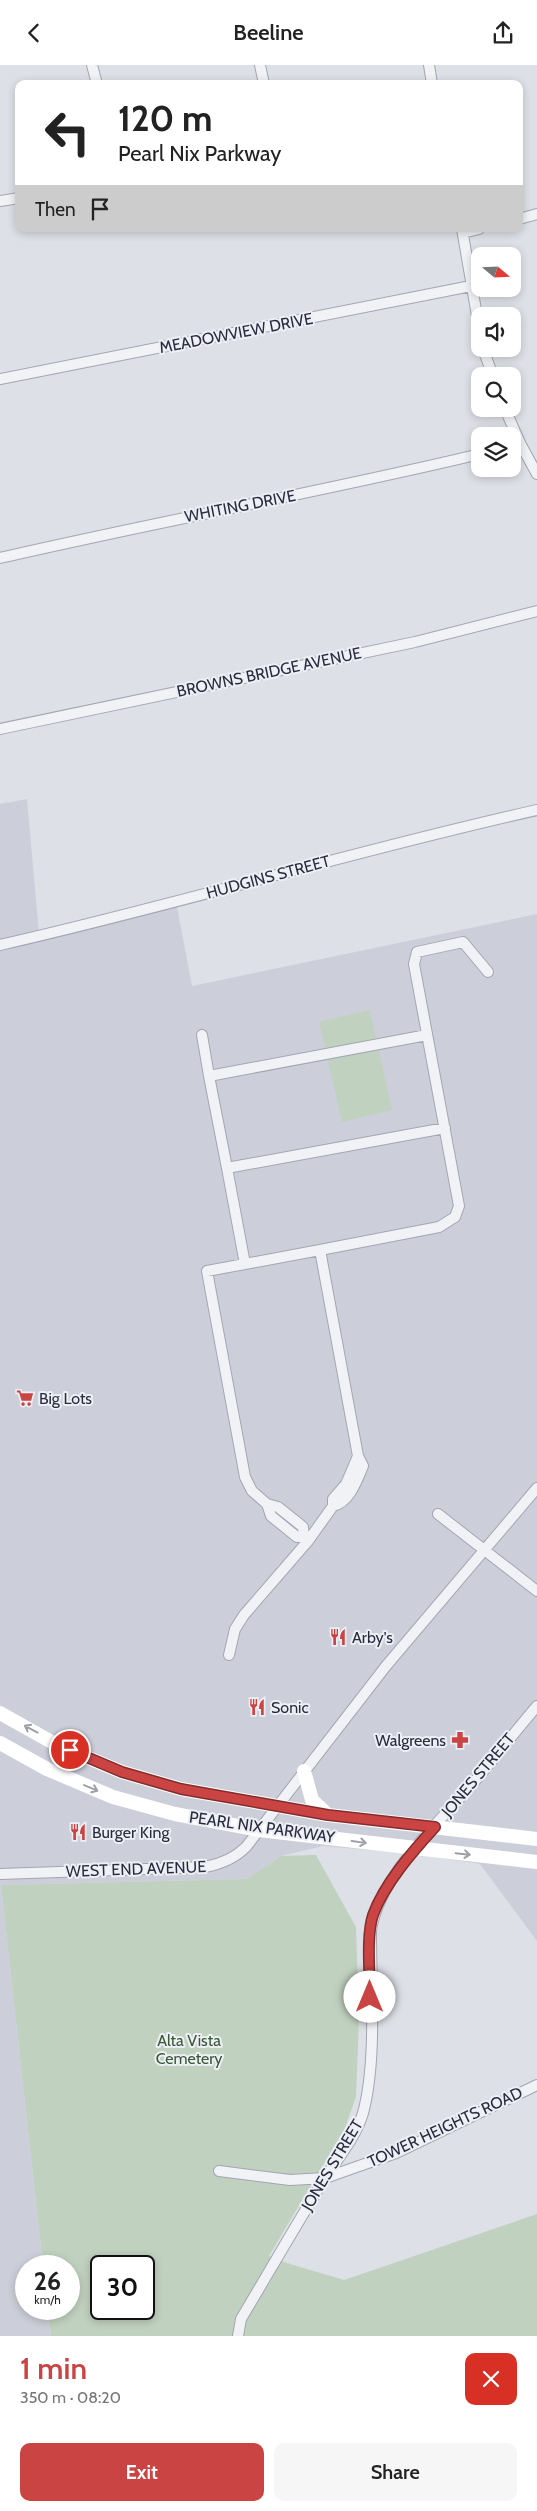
<!DOCTYPE html>
<meta charset="utf-8">
<style>
:root{--surface:#fff;--page:#f6f6f6;--text:#222;--muted:#767676;--accent:#cb4444}
body{margin:0;font-family:Cabin,sans-serif;background:var(--page);color:var(--text);height:100vh;display:flex;flex-direction:column;font-size:19px;white-space:nowrap}
*{box-sizing:border-box;margin:0}
p{font-size:16px;color:var(--muted)}
.icon{flex:none;width:28px;height:28px;fill:none;stroke:currentColor;stroke-width:2;stroke-linecap:round;stroke-linejoin:round}
.map{position:relative;height:2271px;overflow:hidden}
.side{display:flex;flex-direction:column;background:var(--surface);flex:1}
.side>*{flex:none}
.guide{position:absolute;left:15px;top:15px;width:508px;height:152px;border-radius:10px;box-shadow:0 2px 8px #0003;background:#fff;color:var(--text);overflow:hidden}
.needle{width:32px;rotate:109deg}
.fabs{position:absolute;left:471px;top:182px;display:grid;gap:10px}
.fabs a{display:grid;place-items:center;width:50px;height:50px;border-radius:10px;background:var(--surface);box-shadow:0 2px 8px #0003;font-size:25px}
.speed{position:absolute;left:15px;top:2190px;display:flex;gap:10px;font-size:25px;font-weight:700;text-align:center}
.speed>*{display:grid;place-content:center;width:65px;height:65px;border-radius:50%;background:var(--surface);box-shadow:0 2px 8px #0003;line-height:1}
.speed small{font-size:12px;font-weight:400}
.speed .limit{border:2px solid #111;border-radius:8px;background:#fff;color:#111}
.pin{position:absolute;display:grid;place-items:center;width:42px;height:42px;color:#fff;margin:-21px;border:2px solid #fff;border-radius:50%;box-shadow:0 1px 5px #0007}
.me{position:absolute;width:55px;margin:-28px;rotate:0deg;stroke-linejoin:round;filter:drop-shadow(0 0 4px #0008)}
.turn{display:flex;align-items:center;gap:18px;height:105px;padding:0 20px;font-size:22px}
.turn .icon{width:65px;height:65px;stroke-width:2.5}
.turn b{display:block;font-size:35px;line-height:42px}
.then{display:flex;align-items:center;height:48px;padding:0 20px;background:#0003;gap:10px;font-size:19px}
.round{display:grid;place-items:center;flex:none;width:52px;height:52px;border-radius:10px;background:var(--page)}
.head{display:flex;align-items:center;justify-content:space-between;height:85px;padding:0 20px}
h1{font-size:30px;font-weight:600;line-height:38px;color:var(--accent)}
.cta{display:flex;gap:10px;margin-top:auto;padding:10px 20px}
.cta a{flex:1;height:58px;border-radius:10px;background:var(--accent);color:#fff;font-size:20px;font-weight:600;line-height:58px;text-align:center}
.cta a+a{background:var(--page);color:var(--text)}
header{display:flex;justify-content:space-between;align-items:center;height:65px;padding:0 20px;background:var(--surface);font-size:22px;font-weight:600}
.map>svg:first-child{display:block}
</style>
<header><svg class="icon" aria-label="back" viewBox="0 0 24 24"><path d="M15 5l-7 7 7 7"/></svg>Beeline<svg class="icon" aria-label="share" viewBox="0 0 24 24"><path d="M12 15V3M7 8l5-5 5 5M5 13v7h14v-7"/></svg></header>
<div class="map">
<svg width="537" height="2271" viewBox="0 0 537 2271">
<rect width="100%" height="100%" fill="#dee0e7"/>
<path fill="#cccfd9" d="M27,734L39,868L175,831L192,921L537,849V1876L480,1799L422,1790L323,1781L281,1791L246,1814L1,1820L43,2201H26V2244H48L51,2271H0V739Z"/>
<path fill="#c1d1bf" fill-rule="evenodd" d="M370,945L392,1045L342,1057L319,957Z
M316,1790L356,1862L359,1955L356,2032L345,2063L269,2191L287,2198L344,2215L537,2149V2271H51L48,2244H69V2201H43L1,1820L246,1814L281,1791ZM101,2201H144V2244H101Z"/>
<g fill="none" stroke-linecap="round" stroke-linejoin="round">
<g stroke="#a3a6b1" stroke-width="12">
<path id="street" d="M92,0L97,19
M260,0L264,19
M429,0L432,19
M0,136L19,133
M519,154L537,149
M462,164L480,268
M463,168L479,164
M483,284L493,311
M0,314L471,221
M505,344L521,380L537,409
M0,493C160,456 321,427 480,389
M0,664L415,577L537,546
M0,880C180,839 357,785 537,745
M202,970L209,1011
M427,970L209,1011L227,1103L445,1063
M227,1103L245,1199L207,1206L245,1412L252,1426L267,1439L271,1451L297,1472H304L308,1476
M245,1199L320,1185
M267,1439L278,1442L303,1462L304,1472
M333,1441V1434L346,1419L358,1391
M438,1449L537,1526
M229,1590L235,1564L244,1550L308,1476L333,1441C350,1437 357,1415 363,1401L358,1391L320,1185L439,1162L455,1152L459,1141L414,899L417,887L463,877L488,907
M0,1809L205,1802C221,1799 234,1794 246,1782L386,1601L537,1423
M219,2106L290,2115L325,2113L396,2088L537,2020
M238,2271L241,2254C269,2207 296,2160 325,2113C338,2093 356,2072 363,2048C377,1997 371,1920 371,1866C378,1814 435,1761 469,1723C492,1696 514,1668 537,1641"/>
</g>
<use href="#street" stroke="#f0f2f6" stroke-width="10"/>
<path stroke="#fff" stroke-width="14" d="M0,1648L57,1680L122,1707L181,1724L328,1750L537,1774
M0,1678L47,1704L113,1732L175,1749L259,1765L537,1797
M304,1706L312,1735L328,1750"/>
</g>
<defs><path id="oneway-shaft" d="M-6 0H5M1.5-3L5.5 0L1.5 3" fill="none" stroke-width="1.6" stroke-linecap="round" stroke-linejoin="round" transform="scale(1.25)"/></defs>
<g stroke="#9ea0a8">
<use href="#oneway-shaft" transform="translate(31 1664) rotate(-152)"/>
<use href="#oneway-shaft" transform="translate(91 1723) rotate(23)"/>
<use href="#oneway-shaft" transform="translate(359 1777) rotate(8)"/>
<use href="#oneway-shaft" transform="translate(463 1789) rotate(6)"/>
</g>
<g fill="none" stroke-linecap="round" stroke-linejoin="round">
<g stroke="#842c2c" stroke-width="12">
<path id="route" d="M70,1685L122,1707L181,1724L328,1750L435,1762C413,1786 384,1819 373,1850C366,1871 370,1909 370,1932"/>
</g>
<use href="#route" stroke="#cb4444" stroke-width="9"/>
</g>
<defs>
<g id="supermarket-bare" transform="scale(1.35)"><path d="M-6-5.5h2.5l.6 2H6L4.5 2H-2.5L-4.4-4H-6ZM-1.5 3.2a1.3 1.3 0 1 0 .1 0ZM3 3.2a1.3 1.3 0 1 0 .1 0Z" fill="#cb4444" stroke="#edeff5" stroke-width="2.5" paint-order="stroke"/></g>
<g id="restaurant-bare" transform="scale(1.35)"><path d="M-5-6h1v4h1v-4h1v4h1v-4h1v5L-1.5 .5V6h-2V.5L-5-1ZM5-6V6H3V1.5H1.5Q1.5-4 5-6Z" fill="#cb4444" stroke="#edeff5" stroke-width="2.5" paint-order="stroke"/></g>
<g id="pharmacy-bare" transform="scale(1.35)"><path d="M-2-6h4v4h4v4h-4v4h-4v-4h-4v-4h4Z" fill="#cb4444" stroke="#edeff5" stroke-width="2.5" paint-order="stroke"/></g>
</defs>
<g fill-rule="evenodd">
<use href="#supermarket-bare" x="25" y="1333"/>
<use href="#restaurant-bare" x="338" y="1572"/>
<use href="#restaurant-bare" x="257" y="1642"/>
<use href="#pharmacy-bare" x="460" y="1675"/>
<use href="#restaurant-bare" x="78" y="1767"/>
</g>
<g text-anchor="middle" dominant-baseline="central" stroke-width="4" stroke-linejoin="round" paint-order="stroke">
<g font-size="16" fill="#272c3e" stroke="#edeff5">
<text transform="translate(236 268) rotate(-11)">MEADOWVIEW DRIVE</text>
<text transform="translate(240 441) rotate(-11)">WHITING DRIVE</text>
<text transform="translate(269 607) rotate(-12)">BROWNS BRIDGE AVENUE</text>
<text transform="translate(268 812) rotate(-15)">HUDGINS STREET</text>
<text transform="translate(478 1710) rotate(-50)">JONES STREET</text>
<text transform="translate(262 1762) rotate(8)">PEARL NIX PARKWAY</text>
<text transform="translate(136 1804) rotate(-2)">WEST END AVENUE</text>
<text transform="translate(445 2062) rotate(-25)">TOWER HEIGHTS ROAD</text>
<text transform="translate(332 2100) rotate(-59)">JONES STREET</text>
</g>
<g font-size="16" fill="#272c3e" stroke="#edeff5" text-anchor="start">
<text x="39" y="1333">Big Lots</text>
<text x="352" y="1572">Arby's</text>
<text x="271" y="1642">Sonic</text>
<text x="446" y="1675" text-anchor="end">Walgreens</text>
<text x="92" y="1767">Burger King</text>
</g>
<g font-size="16" fill="#375935" stroke="#edeff5">
<text x="189" y="1975">Alta Vista<tspan x="189" dy="18">Cemetery</tspan></text>
</g>
</g>
</svg>
<div class="fabs">
<a><svg class="needle" viewBox="-14 -14 28 28"><path d="M0-13l5 13h-10z" fill="#e53935"/><path d="M0 13l5-13h-10z" fill="#767676"/></svg></a>
<a><svg class="icon" aria-label="sound" viewBox="0 0 24 24"><path d="M4 9h4l5-4v14l-5-4H4zM17 9q2 3 0 6"/></svg></a>
<a><svg class="icon" aria-label="search" viewBox="0 0 24 24"><circle cx="10" cy="10" r="6"/><path d="M15 15l6 6"/></svg></a>
<a><svg class="icon" aria-label="layers" viewBox="0 0 24 24"><path d="M12 4l9 5-9 5-9-5zM3 14l9 5 9-5"/></svg></a>
</div>
<div class="speed"><div>26<small>km/h</small></div><div class="limit">30</div></div>
<div class="pin" style="left:70px;top:1685px;background:#d93025"><svg class="icon" aria-label="arrive" viewBox="0 0 24 24"><path d="M6 21V4h12l-3 4 3 4H6"/></svg></div>
<svg class="me" style="left:370px;top:1932px" viewBox="-20 -20 40 40"><circle r="19" fill="#fff"/><path d="M0-13L10 11 0 6-10 11z" fill="#cb4444"/></svg>
<div class="guide">
<div class="turn"><svg class="icon" aria-label="left" viewBox="0 0 24 24"><path d="M17 20v-9H6M10 6l-5 5 5 5"/></svg><div><b>120 m</b>Pearl Nix Parkway</div></div>
<div class="then">Then<svg class="icon" aria-label="arrive" viewBox="0 0 24 24"><path d="M6 21V4h12l-3 4 3 4H6"/></svg></div>
</div>
</div>
<section class="side">
<div class="head"><div><h1>1 min</h1><p>350 m · 08:20</p></div><a class="round" style="background:#d93025;color:#fff"><svg class="icon" aria-label="close" viewBox="0 0 24 24"><path d="M6 6l12 12M18 6L6 18"/></svg></a></div>
<div class="cta"><a>Exit</a><a>Share</a></div>
</section>
